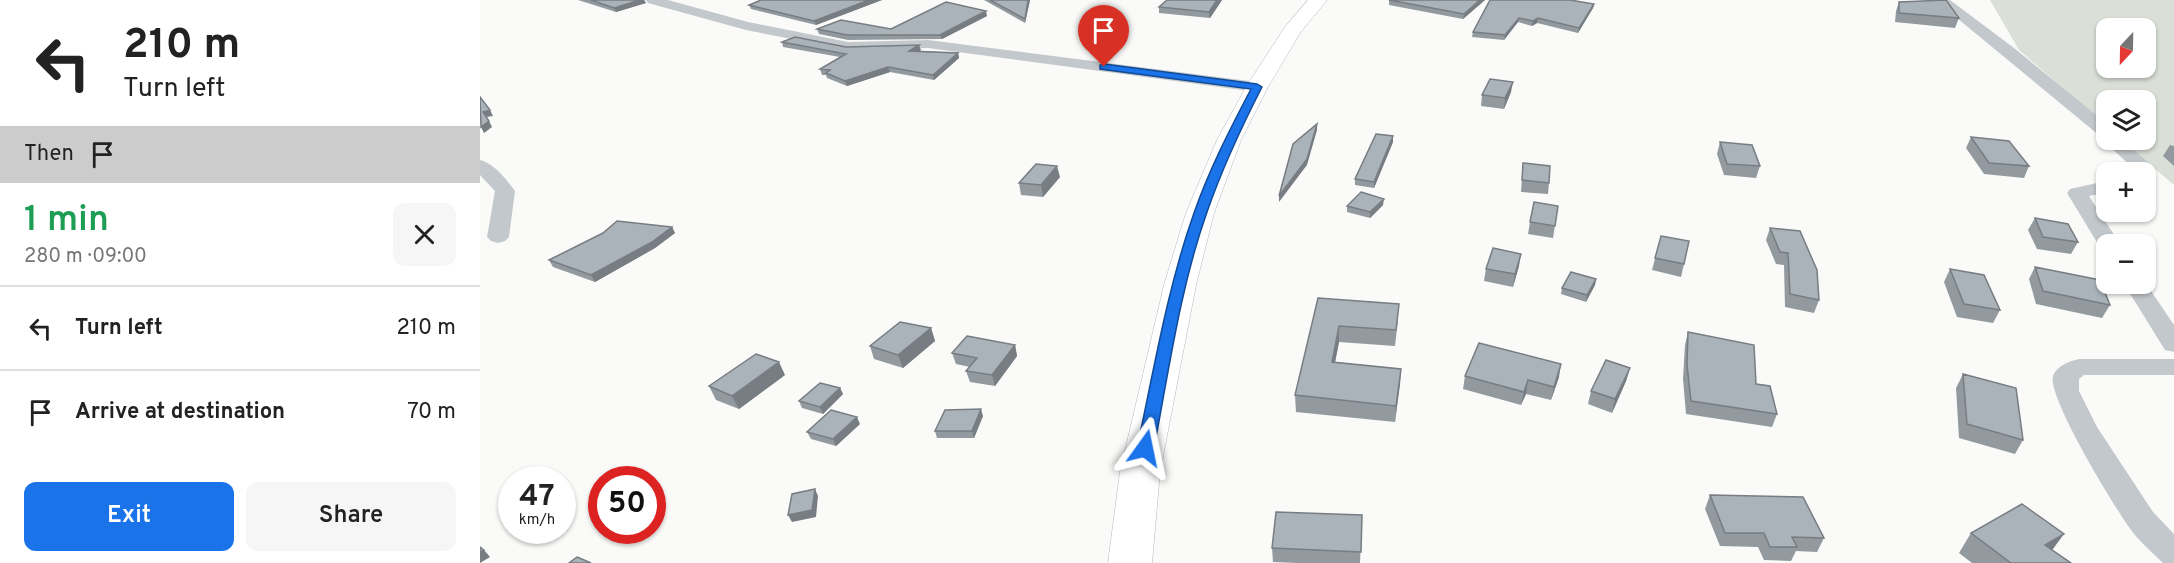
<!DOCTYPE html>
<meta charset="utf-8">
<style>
:root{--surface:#fff;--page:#f6f6f6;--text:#222;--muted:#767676;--line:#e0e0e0;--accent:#1a73e8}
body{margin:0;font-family:Overpass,sans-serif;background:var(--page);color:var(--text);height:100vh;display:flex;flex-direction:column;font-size:22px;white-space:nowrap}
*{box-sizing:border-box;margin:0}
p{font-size:20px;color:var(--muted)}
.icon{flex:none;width:33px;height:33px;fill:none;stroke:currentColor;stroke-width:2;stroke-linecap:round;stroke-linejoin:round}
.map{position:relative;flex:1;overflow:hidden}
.panel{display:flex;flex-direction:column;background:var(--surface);width:480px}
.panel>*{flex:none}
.guide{background:#fff;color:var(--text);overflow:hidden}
.needle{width:39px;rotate:202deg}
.fabs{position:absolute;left:1616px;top:18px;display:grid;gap:12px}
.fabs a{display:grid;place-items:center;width:60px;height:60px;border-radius:12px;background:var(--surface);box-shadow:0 2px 4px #0004;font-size:30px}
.speed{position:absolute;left:18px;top:466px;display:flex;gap:12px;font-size:30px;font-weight:700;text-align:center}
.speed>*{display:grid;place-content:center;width:78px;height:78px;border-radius:50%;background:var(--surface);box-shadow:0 2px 4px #0004;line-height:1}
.speed small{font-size:15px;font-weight:400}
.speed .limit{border:9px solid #d22;background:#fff;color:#111}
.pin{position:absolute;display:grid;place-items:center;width:51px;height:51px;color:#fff;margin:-62px -26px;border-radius:50% 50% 50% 0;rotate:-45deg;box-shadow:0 0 6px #0007}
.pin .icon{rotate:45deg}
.me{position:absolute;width:66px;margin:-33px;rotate:12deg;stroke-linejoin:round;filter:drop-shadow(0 0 4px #0008)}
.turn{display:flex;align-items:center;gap:21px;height:126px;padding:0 24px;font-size:27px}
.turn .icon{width:78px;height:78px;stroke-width:2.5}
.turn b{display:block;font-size:42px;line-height:51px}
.then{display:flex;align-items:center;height:57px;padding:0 24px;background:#0003;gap:12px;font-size:22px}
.round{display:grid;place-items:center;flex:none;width:63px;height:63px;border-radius:12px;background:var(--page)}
.headline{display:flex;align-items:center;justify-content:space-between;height:102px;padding:0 24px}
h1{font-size:36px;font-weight:600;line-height:45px;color:#1e9e55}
.button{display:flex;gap:12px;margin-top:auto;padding:12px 24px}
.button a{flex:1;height:69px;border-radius:12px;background:var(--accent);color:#fff;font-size:24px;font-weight:600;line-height:69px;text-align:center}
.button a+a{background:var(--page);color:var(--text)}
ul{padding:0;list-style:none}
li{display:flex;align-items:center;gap:18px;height:84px;padding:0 24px;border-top:2px solid var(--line)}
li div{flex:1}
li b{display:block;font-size:22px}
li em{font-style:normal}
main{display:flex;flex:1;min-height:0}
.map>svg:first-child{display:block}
</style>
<main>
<section class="panel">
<div class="guide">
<div class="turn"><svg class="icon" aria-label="left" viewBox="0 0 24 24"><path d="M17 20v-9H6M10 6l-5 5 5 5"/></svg><div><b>210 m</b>Turn left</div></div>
<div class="then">Then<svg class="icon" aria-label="arrive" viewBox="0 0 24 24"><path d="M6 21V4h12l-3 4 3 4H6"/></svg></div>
</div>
<div class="headline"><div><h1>1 min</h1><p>280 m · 09:00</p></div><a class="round"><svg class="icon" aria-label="close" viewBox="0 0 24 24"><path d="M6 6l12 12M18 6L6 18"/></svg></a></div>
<ul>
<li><svg class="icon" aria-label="left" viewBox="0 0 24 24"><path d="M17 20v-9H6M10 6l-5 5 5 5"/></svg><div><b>Turn left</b></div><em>210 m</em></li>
<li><svg class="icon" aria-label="arrive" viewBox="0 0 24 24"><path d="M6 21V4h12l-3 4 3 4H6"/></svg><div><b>Arrive at destination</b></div><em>70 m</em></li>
</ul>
<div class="button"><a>Exit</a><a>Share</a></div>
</section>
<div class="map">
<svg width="1694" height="563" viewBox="0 0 1694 563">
<rect width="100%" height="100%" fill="#fafaf8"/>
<path fill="#dadfd7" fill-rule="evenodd" d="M1510,0H1694V185L1641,140H1665V100H1626V126L1539,50ZM1626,28H1665V68H1626Z"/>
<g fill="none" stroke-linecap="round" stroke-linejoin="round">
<g stroke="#b3babf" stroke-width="1">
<path id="secondary" d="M828,0H847L820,33L788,87L761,140L734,213L716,285L680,472L672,563H628L640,472L684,285L706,213L737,140L766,87L805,27Z"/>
</g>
<path fill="#c3c8cc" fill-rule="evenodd" d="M166,0H188L268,22L368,42L448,40L777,82L785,87L777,92L448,48L368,50L266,30L168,3Z
M1455,0H1470L1534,48L1626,123V140H1643L1670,164L1672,172L1670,176L1665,177V172H1654V169L1627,144L1624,140L1626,137L1620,136Z
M0,160C15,164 26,179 35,191L29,237L25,241L18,243L11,241L7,237L15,191L0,175Z
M1626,181V193L1609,196L1640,244H1626V250L1618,244L1587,193L1590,189Z
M1665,282L1694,325V352L1685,350L1644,284Z
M1599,359H1694V375H1604L1599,379V391L1617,427L1673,512L1694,534V563H1683C1672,552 1660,542 1651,530C1635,508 1567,397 1573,376C1576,366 1590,361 1599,359Z"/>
<use href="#secondary" fill="#fff" fill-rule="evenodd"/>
</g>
<path fill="#929a9f" d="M98,0H164L166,3L136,12Z
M281,0H402L336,25L271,9L269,5Z
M504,0H550L545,23Z
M687,0H742L730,18L679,13V7Z
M909,0H1005L983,19L909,5Z
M1010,0L1114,4L1113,8L1098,33L1057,23L1052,26L1038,22L1024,40L992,37L993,32Z
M1419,2L1479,18L1475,28L1415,22L1416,11Z
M507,16L462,39L368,40L339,34L337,29H411Z
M302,42L366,47L441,50L439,51L478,53L479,58L454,80L410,72L367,86L347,78L346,75H342L340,69L360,57L303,47Z
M1031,92L1024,109L1001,106L1002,95Z
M913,136V142L894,188L875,185V179Z
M1491,137L1549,166L1544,178L1504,174L1486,148Z
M1240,142L1280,166L1276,178L1244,175L1237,154Z
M1690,145L1694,146V166L1683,156Z
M1043,163L1069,183L1068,194L1041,192Z
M580,177L563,197L541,195L539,183Z
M903,205L890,218L867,212V206Z
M1078,206L1073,238L1048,234L1050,222Z
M1555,218L1598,242L1591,254L1557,249L1548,230Z
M192,227L195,233L175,248L115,282L73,267L69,260Z
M1290,228L1320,231L1339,300L1334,313L1305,307L1304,265L1296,264L1286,240Z
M1181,236L1204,264L1201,277L1172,270Z
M1039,266L1033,287L1004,281L1006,269Z
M1555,267L1630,305L1622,318L1556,304L1549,279Z
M1470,269L1520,310L1513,323L1477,317L1464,282Z
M1116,279L1115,285L1106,302L1081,294L1082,288Z
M838,298L918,320L915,346L859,342L855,362L921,369L915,422L816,412L815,395Z
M451,328L455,341L423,368L394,359L390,346Z
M1208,332L1276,384L1297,414L1292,427L1206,414L1203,379L1205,345Z
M535,345L537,356L515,386L490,382L486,371L490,367L476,364L472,353Z
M1150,368L1146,381L1132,413L1108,404L1111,391Z
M1483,374L1543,440L1535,454L1479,438L1476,388Z
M305,375L259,409L236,400L229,386Z
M985,376L1079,377L1071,400L1046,394L1041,405L983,389Z
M360,388L363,394L343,414L322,408L319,401Z
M503,416L494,438H457L455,431Z
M380,424L356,446L331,439L327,432Z
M1230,495L1344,538L1337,552L1316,551L1311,561L1284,560L1278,547L1240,546L1225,509Z
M882,515L880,563H818L793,562L792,548Z
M1491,533L1572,550L1591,563H1492L1479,553Z"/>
<path fill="#777d82" d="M160,0H164L166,3L136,12L134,8Z
M389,0H402L336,25L334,21Z
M548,0H550L545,23V19Z
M737,0H742L730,18L729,12Z
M1000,0H1005L983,19L984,14Z
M1114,4L1113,8L1098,33L1099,28Z
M506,11L507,16L462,39L460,35Z
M1039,18L1038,22L1024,40L1025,35Z
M1058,18L1057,23L1052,26L1053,21Z
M439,45L441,50L430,56L429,51Z
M478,53L479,58L454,80L453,75Z
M408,67L410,72L367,86L365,81Z
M1033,82L1031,92L1024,109L1025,98Z
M10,110L13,116L6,117L3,112Z
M9,121L12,127L4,133L1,127Z
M837,124V130L827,165L799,202V196Z
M913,136V142L894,188V182Z
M577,166L580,177L563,197L561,185Z
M904,199L903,205L890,218V212Z
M192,227L195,233L175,248L115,282L111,275Z
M1041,254L1039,266L1033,287L1035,274Z
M1116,279L1115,285L1106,302L1107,295Z
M859,326V342L852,378V362Z
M451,328L455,341L423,368L418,355Z
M535,345L537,356L515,386L512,375Z
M299,362L305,375L259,409L252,396Z
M1081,364L1079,377L1071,400L1074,387Z
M1150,368L1146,381L1132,413L1135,399Z
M921,369L920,385L915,422L916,406Z
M1048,380L1046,394L1041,405L1044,392Z
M360,388L363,394L343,414L340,407Z
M501,409L503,416L494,438L492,431Z
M377,417L380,424L356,446L353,439Z
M335,489L338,496L336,517L312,522L308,515Z
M1584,534L1570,553L1565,545Z
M4,550L10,557L0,563V552Z"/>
<path fill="#aab3b9" stroke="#777d82" stroke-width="1.5" d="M111,0H160L134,8Z
M281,0H389L334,21L269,5Z
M510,0H548L545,19Z
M687,0H737L729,12L679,7Z
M909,0H1000L984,14Z
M1010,0H1090L1114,4L1099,28L1058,18L1053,21L1039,18L1025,35L993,32Z
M1466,0L1479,18L1419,13V2Z
M466,2L506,11L460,35H367L337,29L361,20L411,29Z
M315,37L366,47L439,45L429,51L478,53L453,75L408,67L365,81L346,73L350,70L340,69L366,54L302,42Z
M1010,79L1033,82L1025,98L1002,95Z
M0,97L10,110L3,112L9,121L1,127Z
M837,124L827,159L799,196L813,144Z
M896,134L913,136L894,182L875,179Z
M1491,137L1529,141L1549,166L1509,163Z
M1240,142L1272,145L1280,166L1247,164Z
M1043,163L1070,166L1069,183L1042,180Z
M556,164L577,166L561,185L539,183Z
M881,192L904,199L890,212L867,206Z
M1054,202L1078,206L1075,226L1050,222Z
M1555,218L1588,224L1598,242L1563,237Z
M137,221L192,227L172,242L111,275L69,260L123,233Z
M1290,228L1320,231L1337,270L1339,300L1310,294L1308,253L1300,252Z
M1181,236L1209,241L1204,264L1175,258Z
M1013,248L1041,254L1035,274L1006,269Z
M1555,267L1620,280L1630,305L1563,291Z
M1470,269L1504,275L1520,310L1484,304Z
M1091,272L1116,279L1107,295L1082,288Z
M838,298L919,304L916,330L859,326L852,362L921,369L916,406L815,395Z
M420,322L451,328L418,355L390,346Z
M1208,332L1274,345L1276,384L1290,386L1297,414L1211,401L1207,365Z
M487,336L535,345L512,375L486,371L497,358L472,353Z
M999,343L1081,364L1074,387L1048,380L1044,392L985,376Z
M276,354L299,362L252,396L229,386Z
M1126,360L1150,368L1135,399L1111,391Z
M1483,374L1536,388L1543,440L1487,424Z
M340,383L360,388L340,407L319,401Z
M501,409L492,431H455L465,410Z
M351,410L377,417L353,439L327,432Z
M335,489L332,510L308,515L312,494Z
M1230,495L1323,497L1344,538L1312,537L1317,547H1290L1284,533H1245Z
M1542,504L1584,534L1565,545L1591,563H1531L1491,533Z
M796,512L882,515L881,552L792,548Z
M0,547L4,550L0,552Z
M97,557L111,563H89Z"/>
<path fill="#1a73e8" stroke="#114b97" stroke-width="1.5" d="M624,64L777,84L782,87C761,128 742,169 727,212C700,288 689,370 674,448L671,453L665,455L659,453L657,448C674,370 687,289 714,213C729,170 750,129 771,89L620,69V65Z"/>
</svg>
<div class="fabs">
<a><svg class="needle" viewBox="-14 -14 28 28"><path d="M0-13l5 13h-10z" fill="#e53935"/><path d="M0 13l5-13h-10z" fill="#767676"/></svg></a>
<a><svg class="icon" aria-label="layers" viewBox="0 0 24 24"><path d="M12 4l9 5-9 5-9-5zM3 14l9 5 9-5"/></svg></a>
<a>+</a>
<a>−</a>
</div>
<div class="speed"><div>47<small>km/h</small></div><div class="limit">50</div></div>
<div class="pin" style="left:624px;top:67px;background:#d93025"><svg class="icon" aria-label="arrive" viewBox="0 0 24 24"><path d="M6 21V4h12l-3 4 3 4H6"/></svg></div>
<svg class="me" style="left:665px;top:448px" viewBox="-20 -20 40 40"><path d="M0-17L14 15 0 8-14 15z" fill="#1a73e8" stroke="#fff" stroke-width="4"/></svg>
</div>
</main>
